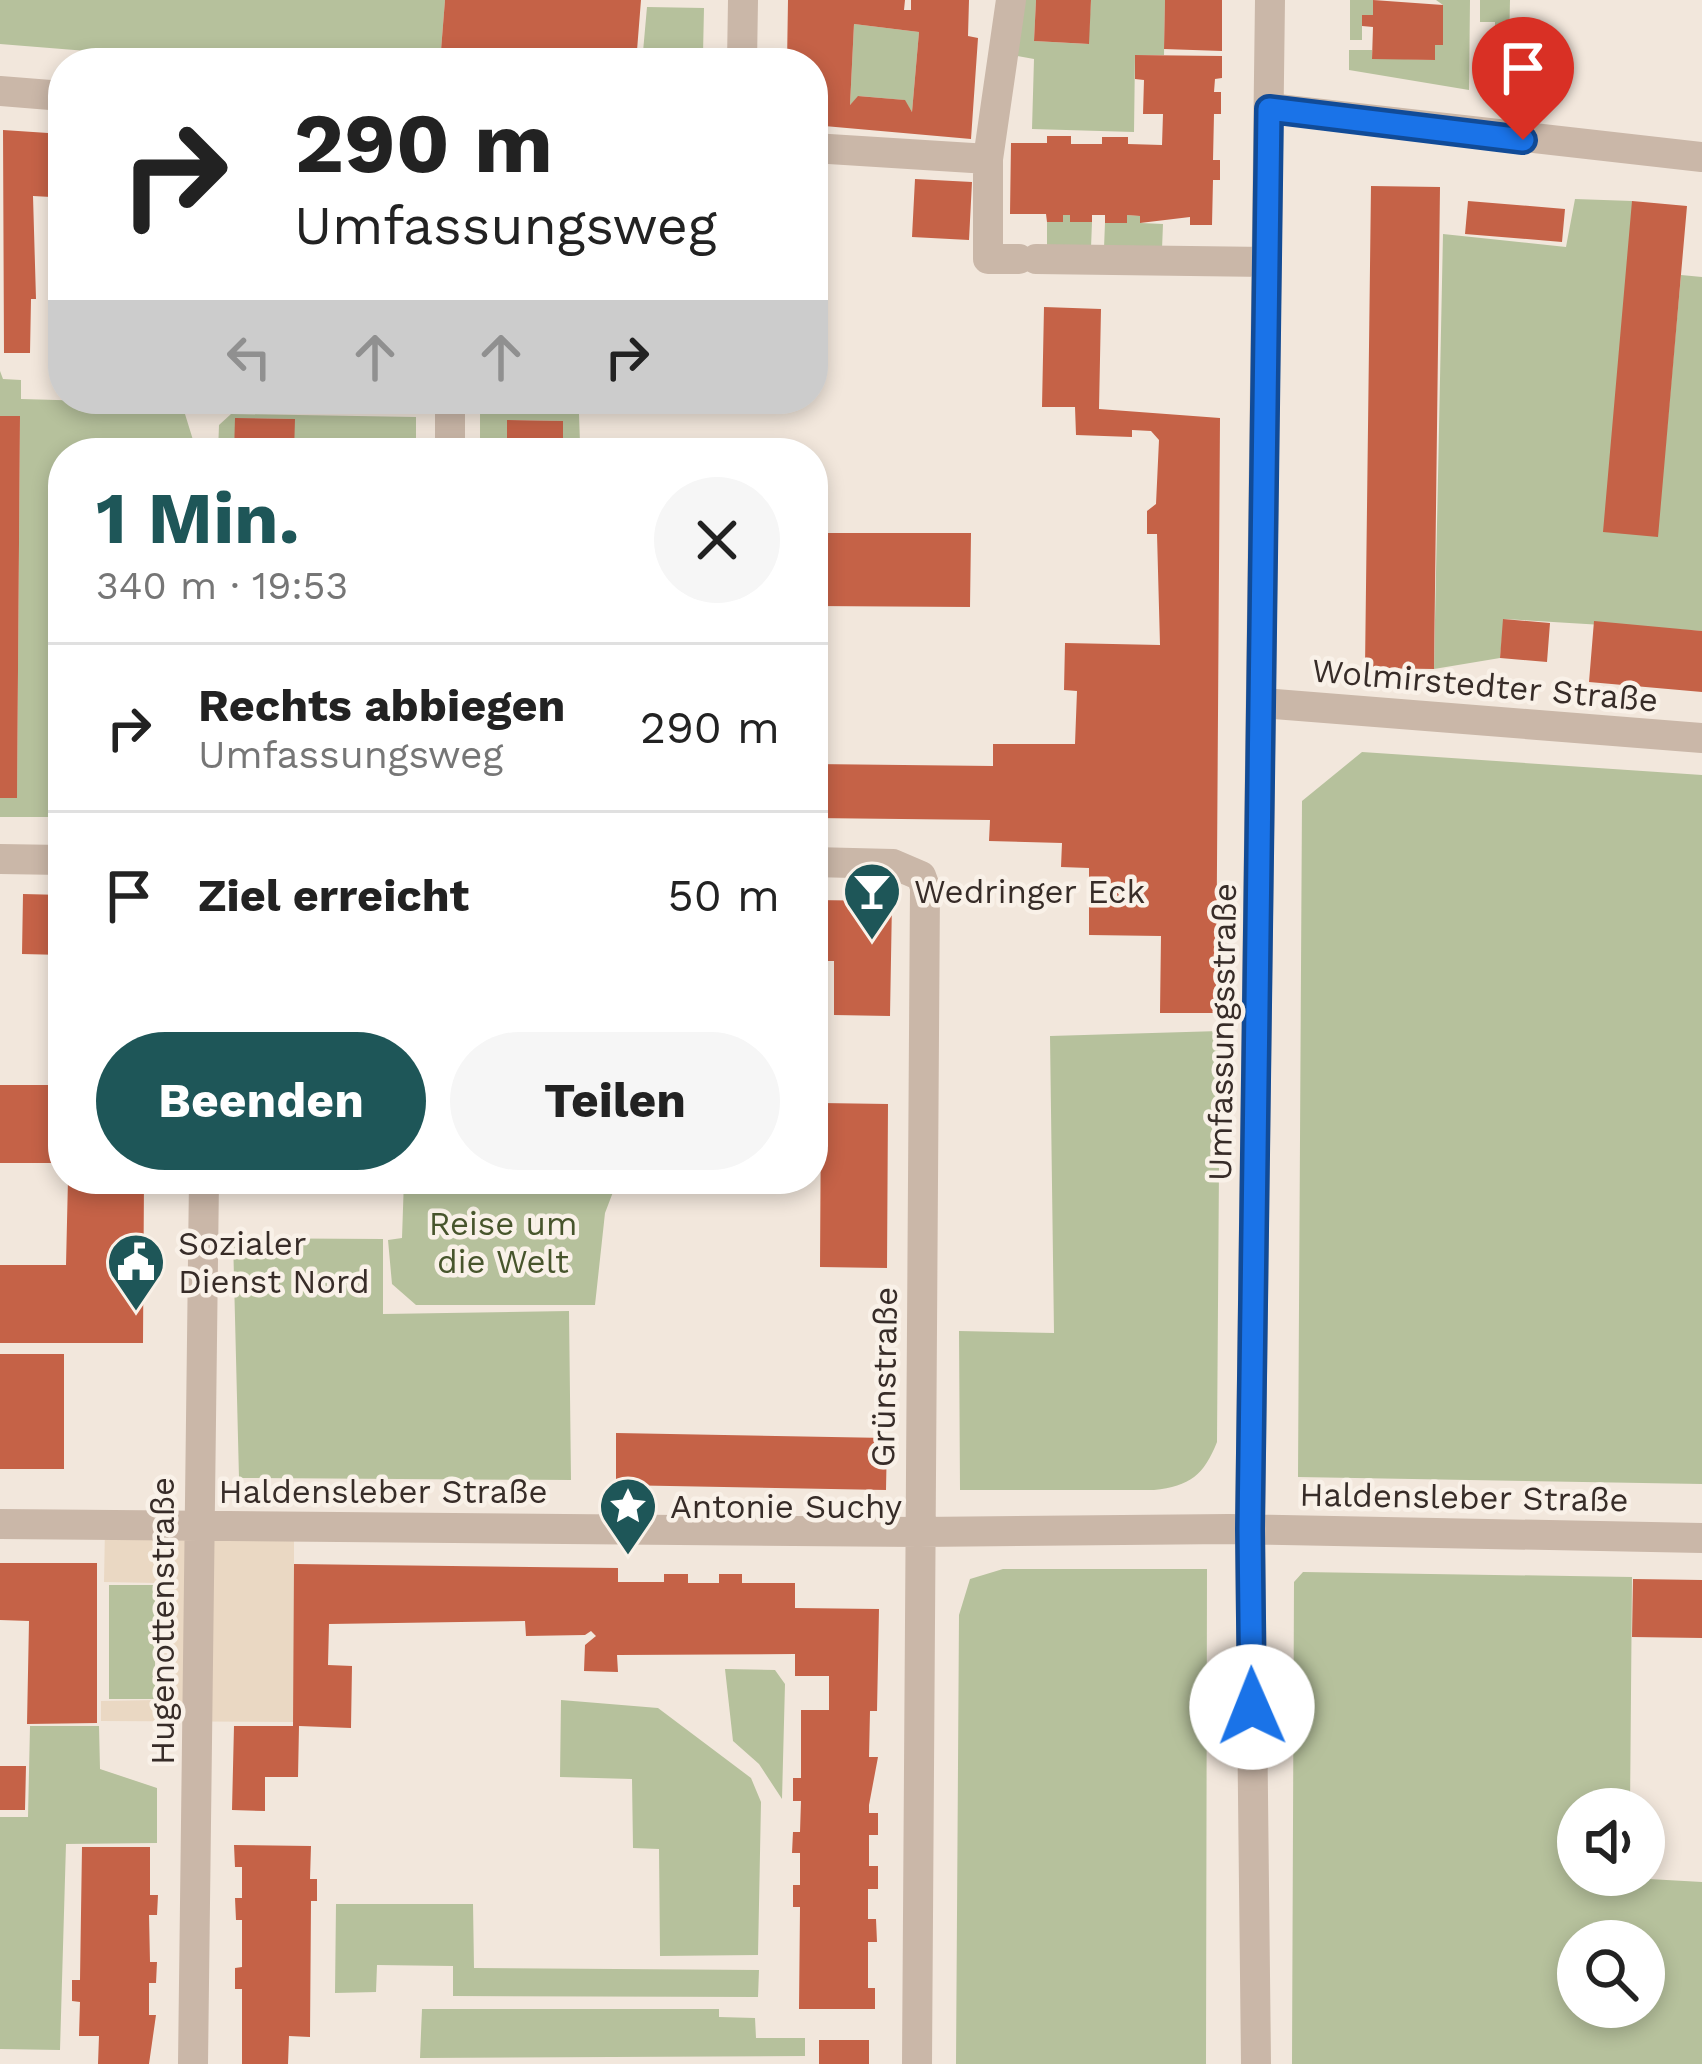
<!DOCTYPE html>
<html lang="de">
<meta charset="utf-8">
<style>
:root{--surface:#fff;--page:#f6f6f6;--text:#222;--muted:#767676;--line:#e0e0e0;--accent:#1e5658}
body{margin:0;font-family:"Work Sans",sans-serif;background:var(--page);color:var(--text);height:100vh;display:flex;flex-direction:column;font-size:45px;white-space:nowrap}
*{box-sizing:border-box;margin:0}
p{font-size:39px;color:var(--muted)}
.icon{flex:none;width:66px;height:66px;fill:none;stroke:currentColor;stroke-width:2;stroke-linecap:round;stroke-linejoin:round}
.map{position:relative;flex:1;overflow:hidden}
.sheet{position:absolute;left:48px;top:438px;width:780px;height:756px;display:flex;flex-direction:column;background:var(--surface);border-radius:48px;box-shadow:0 6px 18px #0003}
.sheet>*{flex:none}
.hud{position:absolute;left:48px;top:48px;width:780px;height:366px;border-radius:48px;box-shadow:0 6px 18px #0003;background:#fff;color:var(--text);overflow:hidden}
.tools{position:absolute;left:1557px;top:1788px;display:grid;gap:24px}
.tools a{display:grid;place-items:center;width:108px;height:108px;border-radius:50%;background:var(--surface);box-shadow:0 6px 18px #0003;font-size:60px}
.pin{position:absolute;display:grid;place-items:center;width:102px;height:102px;color:#fff;margin:-123px -51px;border-radius:50% 50% 50% 0;rotate:-45deg;box-shadow:0 0 12px #0007}
.pin .icon{rotate:45deg}
.me{position:absolute;width:132px;margin:-66px;rotate:359deg;stroke-linejoin:round;filter:drop-shadow(0 0 9px #0008)}
.turn{display:flex;align-items:center;gap:42px;height:252px;padding:0 48px;font-size:54px}
.turn .icon{width:156px;height:156px;stroke-width:2.5}
.turn b{display:block;font-size:84px;line-height:102px}
.lanes{display:flex;align-items:center;height:114px;padding:0 48px;background:#0003;justify-content:center;gap:60px;direction:ltr}
.lanes .off{opacity:.35}
.round{display:grid;place-items:center;flex:none;width:126px;height:126px;border-radius:63px;background:var(--page)}
.headline{display:flex;align-items:center;justify-content:space-between;height:204px;padding:0 48px}
h1{font-size:72px;font-weight:700;line-height:90px;color:var(--accent)}
.action{display:flex;gap:24px;margin-top:auto;padding:24px 48px}
.action a{flex:1;height:138px;border-radius:72px;background:var(--accent);color:#fff;font-size:48px;font-weight:700;line-height:138px;text-align:center}
.action a+a{background:var(--page);color:var(--text)}
ul{padding:0;list-style:none}
li{display:flex;align-items:center;gap:36px;height:168px;padding:0 48px;border-top:3px solid var(--line)}
li div{flex:1}
li b{display:block;font-size:45px}
li em{font-style:normal}
.map>svg:first-child{display:block}
</style>
<div class="map">
<svg width="1702" height="2064" viewBox="0 0 1702 2064">
<rect width="100%" height="100%" fill="#f2e7dc"/>
<path fill="#b6c19c" fill-rule="evenodd" d="M0,0H445L440,63H236L0,44Z
M1019,0H1036L1034,41L1088,44L1091,0H1165L1164,55H1135L1134,132L1032,129L1034,59L1011,55Z
M1350,0H1373V15H1362V40H1350Z
M1436,0H1470L1469,90L1349,70V50H1372V58L1434,60L1435,45L1443,44V5Z
M1480,0H1510L1508,96L1479,92L1480,43H1495V22H1480Z
M647,7L704,8L703,54H695L694,63H642Z
M854,24L919,32L912,112L904,100L859,96L850,105Z
M1575,199L1632,201L1657,537L1681,275L1702,277V631L1504,619L1500,658L1434,669L1443,234L1566,247Z
M1063,215H1070V222H1092L1091,248L1047,247V222H1063Z
M1127,215L1140,216L1141,223L1163,224L1162,249L1104,248L1105,223H1126Z
M0,371L3,379L21,380V399L127,402L154,414H185L197,453H63V817H0V798L17,797L20,417L0,416Z
M572,407L579,414L580,444H563V421L508,420L507,453H480V414L487,408Z
M231,414L416,417V453H294V419L236,418L234,453H218L219,425Z
M1362,752L1702,775V1484L1298,1477L1302,801Z
M1220,1031L1217,1442C1204,1475 1190,1486 1154,1490H960L959,1331L1054,1333L1050,1036Z
M404,1179H618L605,1213L595,1305H416L392,1284L388,1240L402,1238Z
M233,1238L383,1239V1314L569,1311L571,1480L239,1478Z
M1003,1569H1207L1206,2064H956L959,1615L970,1579Z
M1303,1572L1632,1577L1630,1809H1578V1875L1702,1882V2064H1292L1294,1582ZM1578,1941H1644V2007H1578Z
M109,1585H155V1699H109Z
M725,1669L775,1670L785,1684L782,1799L759,1764L733,1741Z
M561,1700L658,1708L751,1778L761,1802L758,1955L660,1956L659,1849L633,1848L632,1779L560,1777Z
M30,1726H99L100,1769L157,1788V1843L66,1844L60,2050L0,2049V1817H28Z
M336,1904H473L474,1968L759,1970L758,1997L453,1996V1966L377,1965L376,1992L335,1993Z
M422,2009H719V2017L755,2018L756,2038H805V2056L420,2058Z"/>
<path fill="#ead8c3" d="M105,1527H294V1722L101,1721V1701L157,1700V1583L104,1582Z"/>
<path fill="#c56247" fill-rule="evenodd" d="M445,0H641L636,63L463,58V63H440Z
M788,0H905L904,10H911V0H969L968,36L978,38L971,139L813,125V63H787ZM854,24L919,32L912,112L905,100L858,96L850,105Z
M1036,0H1091L1089,44L1034,41Z
M1165,0H1222V51L1164,49Z
M1373,0L1443,5V45H1435V60L1372,59L1373,27L1362,26V15H1373Z
M1135,55L1222,56V78L1215,79L1214,92H1221V114H1214L1213,160H1220V180H1213L1212,225H1190V217L1140,223V216L1127,215V223H1105V215H1092V222H1070V215H1063V222H1047L1046,214H1010L1011,143H1047V136H1071V144H1102V137H1128V144L1162,145L1163,114H1143L1144,80L1135,79Z
M3,130L63,134V206L52,205L51,197L33,196L36,299H31L30,353H4Z
M915,179L972,182L969,240L912,237Z
M1371,186L1440,187L1434,669L1365,668Z
M1468,201L1565,209L1562,242L1465,234Z
M1632,201L1687,206L1658,537L1603,532Z
M1044,307L1101,309L1099,409L1220,418L1216,1013H1160L1161,936L1089,935V868L1061,867L1062,843L989,841L990,820L813,818V764L993,766V744H1075L1077,691L1064,690L1065,643L1160,645L1157,534H1147V511L1156,504L1159,440L1151,431L1132,430V437L1076,435L1075,407H1042Z
M0,416H20L17,798H0Z
M235,418L295,419L294,453H234Z
M507,420L563,421V453H507Z
M813,533H971L970,607L813,606Z
M1503,619L1550,623L1547,662L1500,658Z
M1594,621L1702,631V692L1589,682Z
M23,894L63,895V955L22,954Z
M813,900L892,901L890,1016L834,1015V961H813Z
M0,1085H63V1163H0Z
M821,1103L888,1104L887,1268L820,1267Z
M68,1179H144L143,1343H0V1265H66Z
M0,1354H64V1469H0Z
M616,1433L887,1438L886,1490L616,1485Z
M0,1563H97V1723L27,1724L29,1621L0,1620Z
M294,1564L618,1568V1582H664V1574H688V1583H719V1574H742V1583H795V1608L879,1609L877,1711H870L869,1757H878L869,1805V1813H878V1835H869V1866H878V1889H868V1919H876L877,1942H868V1988H875V2009H799L800,1907H793V1885H800V1853H792L793,1832H800L801,1801H793V1778H801V1710H829V1676H795V1654L617,1655L618,1672L584,1671L585,1645L596,1636L591,1631L585,1635L526,1636L525,1621L329,1624L328,1665L352,1666L351,1728L299,1726L298,1777H265V1811L232,1810L234,1726H293Z
M1633,1579L1702,1580V1638L1632,1637Z
M0,1766H26L25,1810H0Z
M234,1845L311,1846L310,1879H317V1901H311L310,2037L289,2036L288,2064H242V1989H235V1968L242,1967V1920H236L235,1898H242V1867H235Z
M82,1847H150V1895H158L157,1915H149L150,1962H157L156,1983H149V2015H156L149,2064H98L99,2036H79L80,2002L72,2001V1980H80Z
M819,2040H869V2064H819Z"/>
<g fill="none" stroke-linecap="round" stroke-linejoin="round">
<path stroke="#cab7a8" stroke-width="30" d="M742,63L743,0
M0,91L63,96
M1269,108L1702,157
M813,148L988,159V259H1019
M988,159L1011,0
M1036,259L1267,262
M450,453V399
M1262,703L1702,738
M0,859L63,860
M813,862L893,864L921,876L925,887L917,2064
M0,1524L919,1532L1229,1529L1702,1538
M193,2064L204,1179
M1256,2064L1250,1529L1270,0"/>
</g>
<g fill="none" stroke-linecap="round" stroke-linejoin="round">
<g stroke="#114b97" stroke-width="30">
<path id="route" d="M1252,1707L1250,1529L1269,109L1523,140"/>
</g>
<use href="#route" stroke="#1a73e8" stroke-width="21"/>
</g>
<defs>
<g id="bar-pin" transform="scale(3)"><path d="M0 17L-7.5 6A9.5 9.5 0 1 1 7.5 6Z" fill="#1e5658" stroke="#f9f1e8"/><path d="M-6-5H6L.8 .8V4.5H3.5V6h-7V4.5H-.8V.8Z" fill="#fff"/></g>
<g id="civic-pin" transform="scale(3)"><path d="M0 17L-7.5 6A9.5 9.5 0 1 1 7.5 6Z" fill="#1e5658" stroke="#f9f1e8"/><path d="M-.6-6.5H3V-4.5H.6V-3L4-1V1h2V6H-6V1h2V-1L-.6-3ZM-1.2 2.5V6h2.4V2.5Z" fill="#fff"/></g>
<g id="sight-pin" transform="scale(3)"><path d="M0 17L-7.5 6A9.5 9.5 0 1 1 7.5 6Z" fill="#1e5658" stroke="#f9f1e8"/><path d="M0-6L1.8-2.2L6-1.7L2.9 1.2L3.7 5.4L0 3.3L-3.7 5.4L-2.9 1.2L-6-1.7L-1.8-2.2Z" fill="#fff"/></g>
</defs>
<g fill-rule="evenodd">
<use href="#bar-pin" x="872" y="891"/>
<use href="#civic-pin" x="136" y="1262"/>
<use href="#sight-pin" x="628" y="1506"/>
</g>
<g text-anchor="middle" dominant-baseline="central" stroke-width="9" stroke-linejoin="round" paint-order="stroke">
<g font-size="33" fill="#372c28" stroke="#f9f1e8">
<text transform="translate(1485 685) rotate(5)">Wolmirstedter Straße</text>
<text transform="translate(1222 1032) rotate(-89)">Umfassungsstraße</text>
<text transform="translate(884 1377) rotate(-89)">Grünstraße</text>
<text x="383" y="1491">Haldensleber Straße</text>
<text transform="translate(1464 1497) rotate(1)">Haldensleber Straße</text>
<text transform="translate(162 1621) rotate(-90)">Hugenottenstraße</text>
</g>
<g font-size="33" fill="#372c28" stroke="#f9f1e8" text-anchor="start">
<text x="914" y="891">Wedringer Eck</text>
<text x="178" y="1243">Sozialer<tspan x="178" dy="38">Dienst Nord</tspan></text>
<text x="670" y="1506">Antonie Suchy</text>
</g>
<g font-size="33" fill="#47552c" stroke="#f9f1e8">
<text x="503" y="1223">Reise um<tspan x="503" dy="38">die Welt</tspan></text>
</g>
</g>
</svg>
<div class="tools">
<a><svg class="icon" aria-label="sound" viewBox="0 0 24 24"><path d="M4 9h4l5-4v14l-5-4H4zM17 9q2 3 0 6"/></svg></a>
<a><svg class="icon" aria-label="search" viewBox="0 0 24 24"><circle cx="10" cy="10" r="6"/><path d="M15 15l6 6"/></svg></a>
</div>
<div class="pin" style="left:1523px;top:140px;background:#d93025"><svg class="icon" aria-label="arrive" viewBox="0 0 24 24"><path d="M6 21V4h12l-3 4 3 4H6"/></svg></div>
<svg class="me" style="left:1252px;top:1707px" viewBox="-20 -20 40 40"><circle r="19" fill="#fff"/><path d="M0-13L10 11 0 6-10 11z" fill="#1a73e8"/></svg>
<div class="hud">
<div class="turn"><svg class="icon" aria-label="right" viewBox="0 0 24 24"><path d="M7 20v-9h11M14 6l5 5-5 5"/></svg><div><b>290 m</b>Umfassungsweg</div></div>
<div class="lanes"><svg class="icon off" aria-label="left" viewBox="0 0 24 24"><path d="M17 20v-9H6M10 6l-5 5 5 5"/></svg><svg class="icon off" aria-label="ahead" viewBox="0 0 24 24"><path d="M12 20V5M6 11l6-6 6 6"/></svg><svg class="icon off" aria-label="ahead" viewBox="0 0 24 24"><path d="M12 20V5M6 11l6-6 6 6"/></svg><svg class="icon" aria-label="right" viewBox="0 0 24 24"><path d="M7 20v-9h11M14 6l5 5-5 5"/></svg></div>
</div>
<section class="sheet">
<div class="headline"><div><h1>1 Min.</h1><p>340 m · 19:53</p></div><a class="round"><svg class="icon" aria-label="close" viewBox="0 0 24 24"><path d="M6 6l12 12M18 6L6 18"/></svg></a></div>
<ul>
<li><svg class="icon" aria-label="right" viewBox="0 0 24 24"><path d="M7 20v-9h11M14 6l5 5-5 5"/></svg><div><b>Rechts abbiegen</b><p>Umfassungsweg</p></div><em>290 m</em></li>
<li><svg class="icon" aria-label="arrive" viewBox="0 0 24 24"><path d="M6 21V4h12l-3 4 3 4H6"/></svg><div><b>Ziel erreicht</b></div><em>50 m</em></li>
</ul>
<div class="action"><a>Beenden</a><a>Teilen</a></div>
</section>
</div>
